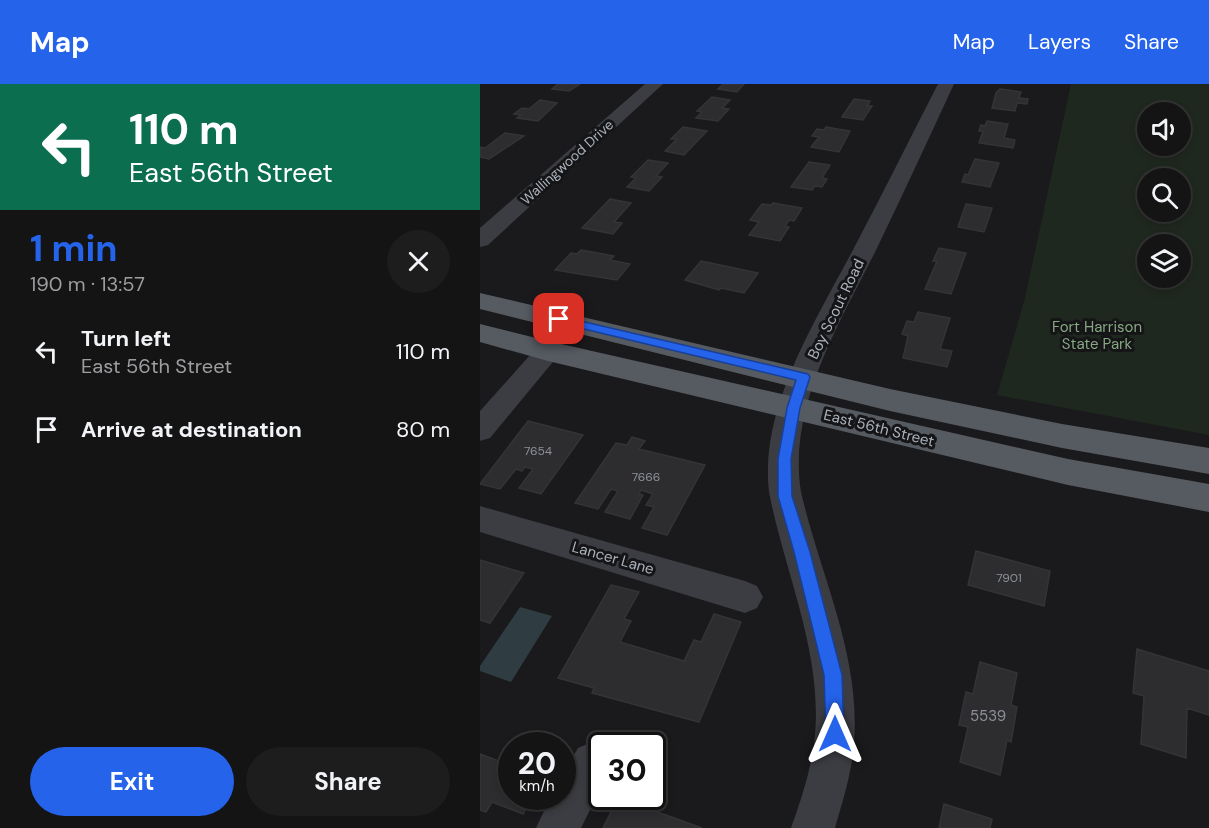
<!DOCTYPE html>
<meta charset="utf-8">
<style>
:root{--surface:#141415;--page:#1d1d1e;--text:#f1f3f6;--muted:#9d9ea0;--line:#333334;--accent:#2563eb}
body{margin:0;font-family:"DM Sans",sans-serif;background:var(--page);color:var(--text);height:100vh;display:flex;flex-direction:column;font-size:22px;white-space:nowrap}
*{box-sizing:border-box;margin:0}
p{font-size:20px;color:var(--muted)}
.icon{flex:none;width:33px;height:33px;fill:none;stroke:currentColor;stroke-width:2;stroke-linecap:round;stroke-linejoin:round}
.map{position:relative;flex:1;overflow:hidden}
.side{display:flex;flex-direction:column;background:var(--surface);width:480px}
.side>*{flex:none}
.top-card{background:#0b6e4f;color:#fff;overflow:hidden}
.fabs{position:absolute;left:657px;top:18px;display:grid;gap:12px}
.fabs a{display:grid;place-items:center;width:54px;height:54px;border-radius:50%;background:var(--surface);box-shadow:0 3px 9px #0003,0 0 0 2px var(--line);font-size:30px}
.speed{position:absolute;left:18px;top:648px;display:flex;gap:12px;font-size:30px;font-weight:700;text-align:center}
.speed>*{display:grid;place-content:center;width:78px;height:78px;border-radius:50%;background:var(--surface);box-shadow:0 3px 9px #0003,0 0 0 2px var(--line);line-height:1}
.speed small{font-size:15px;font-weight:400}
.speed .limit{border:3px solid #111;border-radius:9px;background:#fff;color:#111}
.pin{position:absolute;display:grid;place-items:center;width:51px;height:51px;color:#fff;margin:-26px;border-radius:12px;box-shadow:0 3px 9px #0006}
.me{position:absolute;width:66px;margin:-33px;rotate:0deg;stroke-linejoin:round;filter:drop-shadow(0 0 4px #0008)}
.turn{display:flex;align-items:center;gap:21px;height:126px;padding:0 30px;font-size:27px}
.turn .icon{width:78px;height:78px;stroke-width:2.5}
.turn b{display:block;font-size:42px;line-height:51px}
.round{display:grid;place-items:center;flex:none;width:63px;height:63px;border-radius:32px;background:var(--page)}
.summary{display:flex;align-items:center;justify-content:space-between;height:102px;padding:0 30px}
h1{font-size:36px;font-weight:700;line-height:45px;color:var(--accent)}
.cta{display:flex;gap:12px;margin-top:auto;padding:12px 30px}
.cta a{flex:1;height:69px;border-radius:36px;background:var(--accent);color:#fff;font-size:24px;font-weight:700;line-height:69px;text-align:center}
.cta a+a{background:var(--page);color:var(--text)}
ul{padding:0;list-style:none}
li{display:flex;align-items:center;gap:18px;height:78px;padding:0 30px}
li div{flex:1}
li b{display:block;font-size:22px}
li em{font-style:normal}
header{display:flex;align-items:center;gap:36px;box-sizing:border-box;height:84px;padding:0 30px;background:var(--accent);color:#fff}
header strong{font-size:28px}
nav{display:flex;gap:33px;margin-inline-start:auto;font-size:21px}
main{display:flex;flex:1;min-height:0}
.map>svg:first-child{display:block}
</style>
<header>
<strong>Map</strong>
<nav><a>Map</a><a>Layers</a><a>Share</a></nav>
</header>
<main>
<section class="side">
<div class="top-card">
<div class="turn"><svg class="icon" aria-label="left" viewBox="0 0 24 24"><path d="M17 20v-9H6M10 6l-5 5 5 5"/></svg><div><b>110 m</b>East 56th Street</div></div>
</div>
<div class="summary"><div><h1>1 min</h1><p>190 m · 13:57</p></div><a class="round"><svg class="icon" aria-label="close" viewBox="0 0 24 24"><path d="M6 6l12 12M18 6L6 18"/></svg></a></div>
<ul>
<li><svg class="icon" aria-label="left" viewBox="0 0 24 24"><path d="M17 20v-9H6M10 6l-5 5 5 5"/></svg><div><b>Turn left</b><p>East 56th Street</p></div><em>110 m</em></li>
<li><svg class="icon" aria-label="arrive" viewBox="0 0 24 24"><path d="M6 21V4h12l-3 4 3 4H6"/></svg><div><b>Arrive at destination</b></div><em>80 m</em></li>
</ul>
<div class="cta"><a>Exit</a><a>Share</a></div>
</section>
<div class="map">
<svg width="729" height="744" viewBox="0 0 729 744">
<rect width="100%" height="100%" fill="#1a1a1c"/>
<path fill="#1f281f" fill-rule="evenodd" d="M591,0H729V351L517,311L545,214ZM668,28H700V62H668ZM668,94H700V128H668ZM668,160H700V194H668Z"/>
<path fill="#2f3c42" d="M40,523L72,532L31,598L0,587V582Z"/>
<path fill="#2d2d30" stroke="#343438" stroke-width="1.5" d="M78,0H100L89,7L72,5Z
M243,0H264L257,8L238,5Z
M520,5L541,8L539,14L548,15L547,20L537,19L535,27L512,24L516,9Z
M232,13L250,16L242,24L249,25L238,37L216,34L222,28L217,27Z
M374,15L390,17L387,22H392L383,36L362,33Z
M60,16L77,19L58,37L37,34L41,31L34,30L42,24L49,25Z
M507,37L528,40L524,54L535,56L533,64L499,59L503,47H499L501,41L505,42Z
M203,43L227,47L204,71L185,67L197,55H191Z
M346,43L370,47L359,68L331,63L339,53L332,52L337,45L344,46Z
M25,49L44,52L9,75L0,73V63L5,64Z
M495,75L519,79L510,103L482,98L485,90L488,91Z
M168,76L188,79L176,92L182,93L169,107L147,103L156,94L151,93Z
M329,78L350,81L342,94L347,95L342,103L335,102L332,106L311,103Z
M130,115L151,119L134,138L142,139L133,150L102,144Z
M293,119L322,124L314,137L309,136L305,142L309,143L300,157L269,151L279,138L270,136L282,120L291,121Z
M486,120L512,124L504,148L478,143Z
M459,164L486,169L471,210L445,205L457,177H453Z
M101,166L134,172L130,176L150,180L137,196L75,186L91,169L97,170Z
M221,177L278,189L264,209L241,204L239,206L205,196Z
M438,228L470,234L460,265L472,267L467,283L423,274L428,252L422,250L427,237L434,238Z
M48,337L103,351L61,410L39,404L53,385L45,383L42,387L36,385L20,405L0,400Z
M152,353L165,357L159,365L225,381L187,451L162,444L174,423L166,421L173,410L161,406L159,410L163,411L150,435L125,428L138,407L131,405L118,425L95,419L136,359L147,361Z
M496,467L570,487L564,522L488,501Z
M0,476L44,489L10,539L0,536Z
M131,501L159,508L144,535L151,537L140,558L204,577L214,556L221,558L234,530L261,538L219,638L112,609L114,604L78,594Z
M657,565L729,587V631L707,624L706,674L661,660L664,612L653,609Z
M500,578L537,589L531,621L537,623L531,658L527,656L520,691L480,678L488,643L479,641L486,608L493,610Z
M0,670L32,682V712H52L43,730L12,718L6,728L0,726Z
M138,714L222,744H123Z
M464,720L512,735L510,744H459Z"/>
<g fill="none" stroke-linecap="round" stroke-linejoin="round">
<path fill="#3b3d42" fill-rule="evenodd" d="M165,0H183L8,161L0,163V144Z
M458,0H474C449,54 424,108 398,162C362,236 307,321 321,408C340,491 381,571 374,659C372,688 363,716 355,744H311C321,716 330,689 334,660C345,573 305,491 289,408C279,323 337,235 375,162C403,109 430,54 458,0Z
M68,258L77,261L81,267L77,273L10,354L0,357V327L59,261Z
M0,422L265,497L277,502L283,513L277,524L265,529L0,448Z
M112,658L122,662V702L101,744H56L71,712H82V692L98,664Z"/>
<path fill="#565a61" fill-rule="evenodd" d="M0,209L410,305L582,340L729,364V390L582,364L410,327L0,225Z
M0,240L68,257L588,375L729,400V428L588,401L68,277L0,258Z"/>
</g>
<path fill="#2563eb" stroke="#184099" stroke-width="1.5" d="M79,232L328,290L330,293L320,324L311,375L312,412L330,468L362,591L364,650L362,656L355,659L349,656L346,650L344,591L314,468L298,412V375L307,324L316,296L75,238L73,235Z"/>
<g text-anchor="middle" dominant-baseline="central" stroke-width="6" stroke-linejoin="round" paint-order="stroke">
<g font-size="12" fill="#8c9198">
<text x="58" y="367">7654</text>
<text x="166" y="393">7666</text>
<text x="529" y="494">7901</text>
</g>
<g font-size="14" fill="#acb3bc" stroke="#151517">
<text transform="translate(87 78) rotate(-42)">Wallingwood Drive</text>
</g>
<g font-size="15" fill="#acb3bc" stroke="#151517">
<text transform="translate(356 225) rotate(-64)">Boy Scout Road</text>
<text transform="translate(399 344) rotate(14)">East 56th Street</text>
<text transform="translate(133 474) rotate(16)">Lancer Lane</text>
</g>
<g font-size="15" fill="#86a882" stroke="#151517">
<text x="617" y="243">Fort Harrison<tspan x="617" dy="17">State Park</tspan></text>
</g>
<g font-size="15" fill="#8c9198">
<text x="508" y="632">5539</text>
</g>
</g>
</svg>
<div class="fabs">
<a><svg class="icon" aria-label="sound" viewBox="0 0 24 24"><path d="M4 9h4l5-4v14l-5-4H4zM17 9q2 3 0 6"/></svg></a>
<a><svg class="icon" aria-label="search" viewBox="0 0 24 24"><circle cx="10" cy="10" r="6"/><path d="M15 15l6 6"/></svg></a>
<a><svg class="icon" aria-label="layers" viewBox="0 0 24 24"><path d="M12 4l9 5-9 5-9-5zM3 14l9 5 9-5"/></svg></a>
</div>
<div class="speed"><div>20<small>km/h</small></div><div class="limit">30</div></div>
<div class="pin" style="left:79px;top:235px;background:#d93025"><svg class="icon" aria-label="arrive" viewBox="0 0 24 24"><path d="M6 21V4h12l-3 4 3 4H6"/></svg></div>
<svg class="me" style="left:355px;top:650px" viewBox="-20 -20 40 40"><path d="M0-17L14 15 0 8-14 15z" fill="#2563eb" stroke="#fff" stroke-width="4"/></svg>
</div>
</main>
